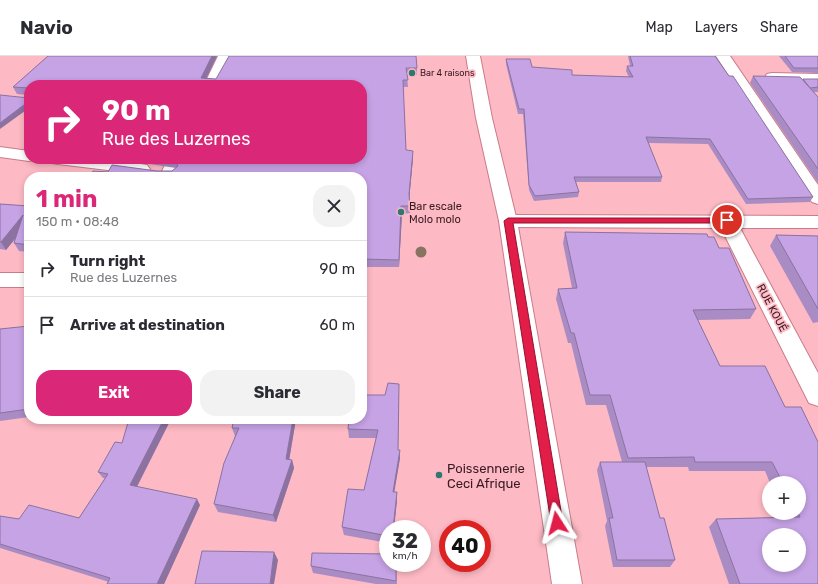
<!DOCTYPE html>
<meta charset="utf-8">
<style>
:root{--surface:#fff;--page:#f2f2f3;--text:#2b2b33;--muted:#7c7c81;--line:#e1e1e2;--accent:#db2777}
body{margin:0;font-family:Rubik,sans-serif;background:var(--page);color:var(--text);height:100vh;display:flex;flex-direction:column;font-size:15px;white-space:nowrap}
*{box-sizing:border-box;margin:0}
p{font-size:13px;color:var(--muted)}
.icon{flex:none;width:22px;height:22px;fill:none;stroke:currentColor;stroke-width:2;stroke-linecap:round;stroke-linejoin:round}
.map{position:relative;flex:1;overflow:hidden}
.panel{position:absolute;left:24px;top:116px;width:343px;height:252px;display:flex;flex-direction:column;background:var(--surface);border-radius:16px;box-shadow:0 2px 6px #0003}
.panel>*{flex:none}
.banner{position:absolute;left:24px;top:24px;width:343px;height:84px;border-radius:16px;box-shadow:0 2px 6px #0003;background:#db2777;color:#fff;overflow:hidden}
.tools{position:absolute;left:762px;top:420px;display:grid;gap:8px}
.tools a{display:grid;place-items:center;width:44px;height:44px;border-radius:50%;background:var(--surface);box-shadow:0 2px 6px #0003;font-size:20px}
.speed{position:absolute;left:379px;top:464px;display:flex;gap:8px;font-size:20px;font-weight:700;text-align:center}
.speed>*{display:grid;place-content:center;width:52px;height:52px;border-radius:50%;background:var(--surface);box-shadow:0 2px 6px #0003;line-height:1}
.speed small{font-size:10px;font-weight:400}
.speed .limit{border:6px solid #d22;background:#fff;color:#111}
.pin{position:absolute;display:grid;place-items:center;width:34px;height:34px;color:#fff;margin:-17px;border:2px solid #fff;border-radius:50%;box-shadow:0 1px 4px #0007}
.me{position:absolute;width:44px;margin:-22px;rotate:351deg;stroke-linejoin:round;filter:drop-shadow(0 0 3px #0008)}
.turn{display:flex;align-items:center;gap:14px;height:84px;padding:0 12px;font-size:18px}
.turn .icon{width:52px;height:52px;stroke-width:2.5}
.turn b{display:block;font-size:28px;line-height:34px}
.round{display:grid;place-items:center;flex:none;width:42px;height:42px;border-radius:16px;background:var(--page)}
.headline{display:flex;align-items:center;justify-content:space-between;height:68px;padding:0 12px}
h1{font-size:24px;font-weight:700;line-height:30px;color:var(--accent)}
.action{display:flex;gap:8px;margin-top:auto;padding:8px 12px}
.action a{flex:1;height:46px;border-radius:16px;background:var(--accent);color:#fff;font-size:16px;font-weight:700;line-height:46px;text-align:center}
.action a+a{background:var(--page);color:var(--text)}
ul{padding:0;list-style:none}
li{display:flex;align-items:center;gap:12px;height:56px;padding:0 12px;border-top:1px solid var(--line)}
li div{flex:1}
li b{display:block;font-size:15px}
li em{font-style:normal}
header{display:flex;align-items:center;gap:24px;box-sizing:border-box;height:56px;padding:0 20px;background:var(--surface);border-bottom:1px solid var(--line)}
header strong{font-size:19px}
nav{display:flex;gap:22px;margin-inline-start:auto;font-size:14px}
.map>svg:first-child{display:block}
</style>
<header>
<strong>Navio</strong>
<nav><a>Map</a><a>Layers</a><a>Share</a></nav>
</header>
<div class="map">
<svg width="818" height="528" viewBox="0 0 818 528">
<rect width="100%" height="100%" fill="#fdb9c4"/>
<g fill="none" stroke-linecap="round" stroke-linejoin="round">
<g stroke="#ca7b89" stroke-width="2">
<path id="minor" d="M218,0H232L218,29H204Z
M716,0H730L818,129V148L812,146Z
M772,17L818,18V26L767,24L765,21L767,18Z
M0,91L29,95V103H35L29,105L0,101Z
M50,103H101L141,108L147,109L150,113L147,117L141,118L58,108L52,107Z
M168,103H184L177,121H159Z
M508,159L818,160V172H740L818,317V350L809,347L721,172L508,171L501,169L499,165L501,161Z
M0,217H29V231H0Z"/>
</g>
<g stroke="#ca7b89" stroke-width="2">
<path id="tertiary" d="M466,0H480L492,62L517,165L582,528H552L499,165L476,62Z"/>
</g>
<use href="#minor" fill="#fff" fill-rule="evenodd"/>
<use href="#tertiary" fill="#fff" fill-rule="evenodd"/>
</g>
<circle fill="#887360" cx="421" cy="196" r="5.5"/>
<path fill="#aa8cc5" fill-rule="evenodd" d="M48,0H217L206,23H216L417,12V19H407L408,31H403L406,94L413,102L409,142L410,157L402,158L399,211H362V121L108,116L172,115L176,112L123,104L122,103H362V29H29V39L17,38L13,31Z
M628,0H715L813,141L810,146L746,148L708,88L648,87L662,121L661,126H576L579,136L578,141L534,145L529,134L523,58H518L506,8V3L532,11L572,19L629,21L626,15L627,10H630Z
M779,0H818V17L792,16Z
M753,20L802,24L803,23H818V36H814L818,41V127L750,27Z
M0,148L29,150V196L19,195L14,187L16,182L6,194L0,193Z
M565,176L707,178L708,181H714L719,192H729L756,253L750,263L698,264L720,310H765L785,351H801L818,386V528H729L709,471L716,463L787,461L785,457H799V427H770L765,415H689L688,411H646L660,462H664L675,504L670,511H613L605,470L607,465L597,414L600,406H622L606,349H586L571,287H568L556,243L558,233L572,232L563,187ZM769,479H799V509H769Z
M776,179L818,180V266L813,267L770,190Z
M29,270V361L0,365V273Z
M399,337L398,394L400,402L394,436H397V444L394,473H388V487L344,479L342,471L364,434L376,382H349L348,373L385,339Z
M129,363H171L137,431L200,449L164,528H107L109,526L0,492V460L19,463L79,462L105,422H103L98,416L122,387Z
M194,363H296L289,404H292L294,412L276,466L218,456L214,448L235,380L232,372L233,368L196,367Z
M396,507L397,528H376L313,517L311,510Z"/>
<path fill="#8b72a0" d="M212,0H217L203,29L201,22Z
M29,45V52L0,73V67Z
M413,95V102L409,146V138Z
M401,150L402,158L399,211V204Z
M23,159L28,166L6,194L1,186Z
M164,363H171L134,436L130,429Z
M293,363H296L288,411L286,403Z
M400,394V402L393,444V436Z
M292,404L294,412L276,466L273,459Z
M397,436V444L394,473H393Z
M197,443L200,449L164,528H157Z
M274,496L278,504L274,528H270Z"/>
<path fill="#c6a3e5" stroke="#8b72a0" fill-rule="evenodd" d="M48,0H212L201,22L216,23L229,0H416L417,12H406L408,24H403L406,94L413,95L409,138L410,150H401L399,204L362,203V121H89L93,115L108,116L112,109L157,115H172L178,110L174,104L167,103H362V29H29V32L13,31Z
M630,0H715L729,20H733L813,141L748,143L710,83L646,81L662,121H574L579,136L535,140L529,129L524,53H519L506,3H530L532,11L572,14V19L633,21L627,10H633Z
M785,0H818V12H794Z
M753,20L800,21L818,41V113Z
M803,23H818V31L810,32Z
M0,39L29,42V45L0,67Z
M0,148L29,150V189L14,187L23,159L1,186H0Z
M565,176L707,178L708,181H714L719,192H729L756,253L693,254L720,310H765L785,351H801L818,386V528H740L716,463L800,461L798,457H799V427H783L772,406H695L694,401L628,402L610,339H590L574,277H571L558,233L577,232ZM769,479H799V509H769Z
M776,179L818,180V253Z
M29,270V353L0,357V273Z
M388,327L399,328L398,394H400L393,436H397L393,473H388V480L342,471L348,433L364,434L378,374L348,373L349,363H362V339H385Z
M129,363H164L130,429L197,443L157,528H107L110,522L0,488V460L19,463L29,449L79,462L108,418L98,416L115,386L122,387Z
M234,363H293L286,403L292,404L273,459L214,448L224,407L239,372H232Z
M600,406H645L660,462H664L675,504H617L609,462H613Z
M202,495L274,496L270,528H195Z
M312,497L388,498V507H396V525L311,510Z"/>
<path fill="#e11d48" stroke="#92132f" d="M508,162H727L731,164L727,167H513L563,467L561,471L557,473L553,471L551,467L504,165Z"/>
<g fill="#2f7771" stroke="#fdb9c4" stroke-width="1.5">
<circle cx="412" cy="17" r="4"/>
<circle cx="401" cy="156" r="4"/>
<circle cx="439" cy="419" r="4"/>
</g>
<g text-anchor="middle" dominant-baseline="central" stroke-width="3.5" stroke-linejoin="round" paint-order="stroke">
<g font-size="9" fill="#3a1a21" stroke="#fdb9c4" text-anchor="start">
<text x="420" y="17">Bar 4 raisons</text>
</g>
<g font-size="11" fill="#3a1a21" stroke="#fdb9c4" text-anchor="start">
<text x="409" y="150">Bar escale<tspan x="409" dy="13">Molo molo</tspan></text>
</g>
<g font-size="11" fill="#3a1a21" stroke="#fdb9c4">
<text transform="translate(772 252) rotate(62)">RUE KOUÉ</text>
</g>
<g font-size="13" fill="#3a1a21" stroke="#fdb9c4" text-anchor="start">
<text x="447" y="412">Poissennerie<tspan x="447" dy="15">Ceci Afrique</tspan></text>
</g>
</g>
</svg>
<div class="tools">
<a>+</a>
<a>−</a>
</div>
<div class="speed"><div>32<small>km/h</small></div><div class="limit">40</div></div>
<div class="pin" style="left:727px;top:164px;background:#d93025"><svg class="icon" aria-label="arrive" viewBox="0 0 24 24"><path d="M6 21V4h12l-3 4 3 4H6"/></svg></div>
<svg class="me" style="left:557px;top:467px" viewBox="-20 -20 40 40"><path d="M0-17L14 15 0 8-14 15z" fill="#e11d48" stroke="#fff" stroke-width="4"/></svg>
<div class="banner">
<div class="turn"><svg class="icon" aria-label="right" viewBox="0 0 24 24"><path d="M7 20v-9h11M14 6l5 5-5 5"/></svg><div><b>90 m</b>Rue des Luzernes</div></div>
</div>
<section class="panel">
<div class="headline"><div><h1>1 min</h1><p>150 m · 08:48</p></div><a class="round"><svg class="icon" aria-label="close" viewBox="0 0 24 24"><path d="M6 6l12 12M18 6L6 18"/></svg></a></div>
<ul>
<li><svg class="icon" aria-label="right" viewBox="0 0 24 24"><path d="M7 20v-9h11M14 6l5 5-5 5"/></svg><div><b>Turn right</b><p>Rue des Luzernes</p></div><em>90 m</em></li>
<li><svg class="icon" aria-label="arrive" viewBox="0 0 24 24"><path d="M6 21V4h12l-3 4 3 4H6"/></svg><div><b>Arrive at destination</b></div><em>60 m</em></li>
</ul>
<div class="action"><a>Exit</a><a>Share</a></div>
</section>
</div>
